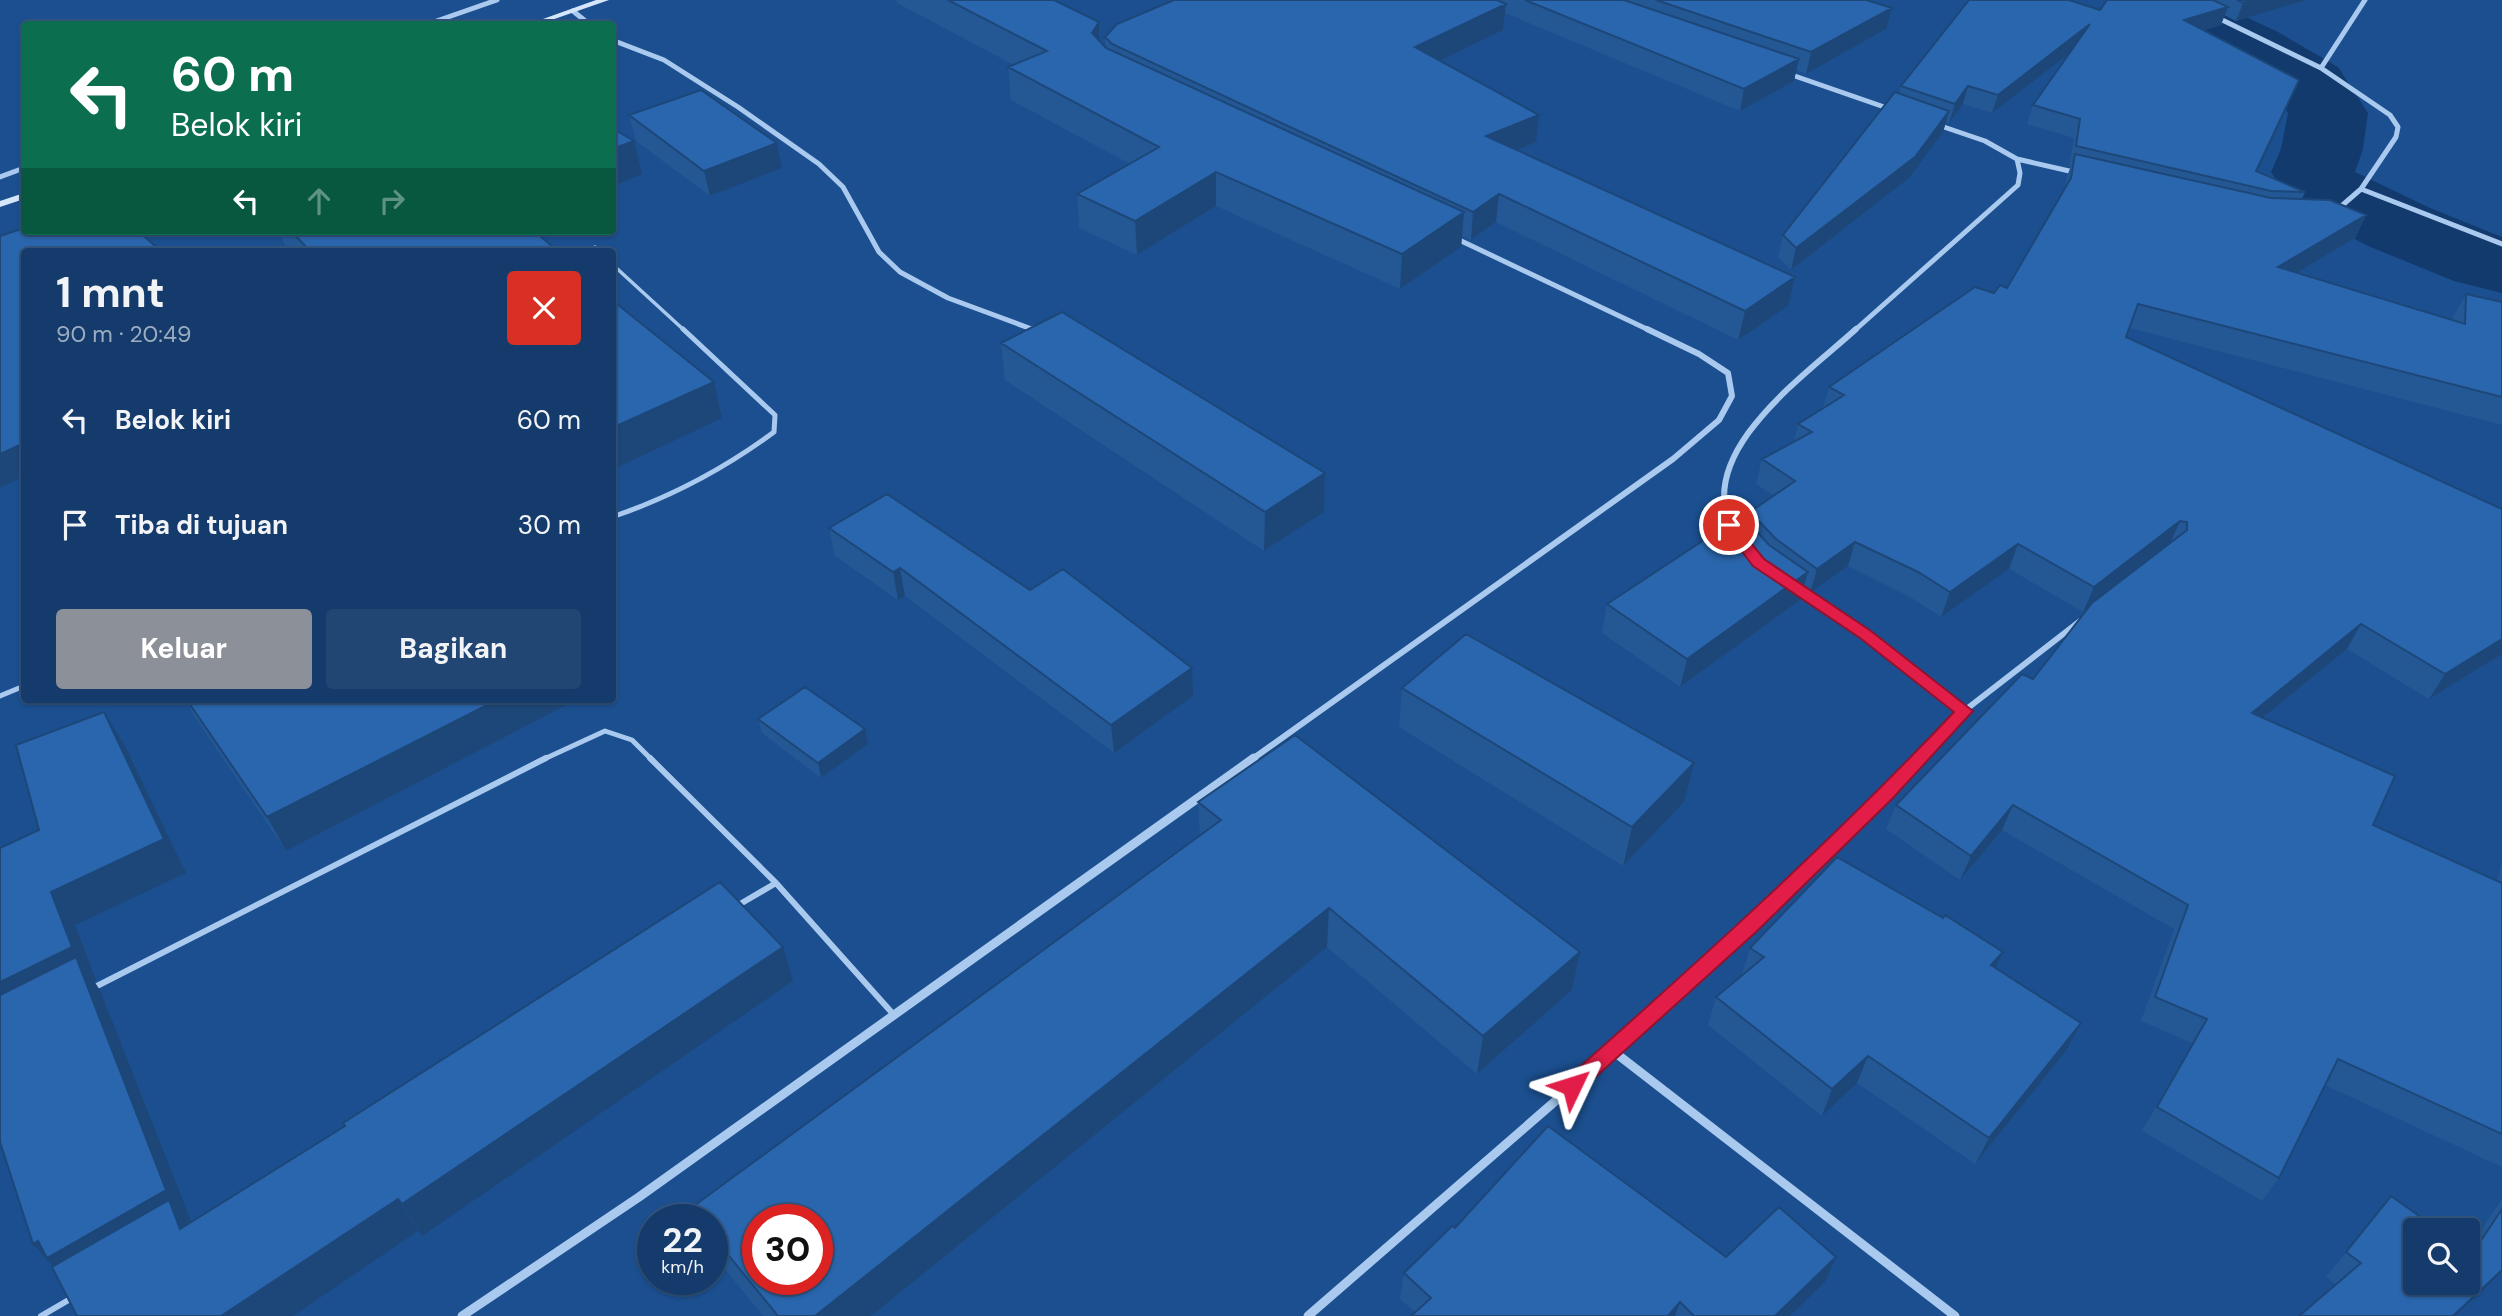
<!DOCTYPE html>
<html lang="id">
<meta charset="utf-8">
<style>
:root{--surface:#143b6b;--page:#214673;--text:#f1f3f6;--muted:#9dadc1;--line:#33557e;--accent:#8c9099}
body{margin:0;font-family:"DM Sans",sans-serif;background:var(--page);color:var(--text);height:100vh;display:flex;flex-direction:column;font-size:26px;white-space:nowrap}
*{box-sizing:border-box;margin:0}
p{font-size:23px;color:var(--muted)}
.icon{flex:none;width:38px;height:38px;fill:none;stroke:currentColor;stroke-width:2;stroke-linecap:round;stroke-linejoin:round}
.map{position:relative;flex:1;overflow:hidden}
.panel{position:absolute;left:21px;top:248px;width:595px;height:455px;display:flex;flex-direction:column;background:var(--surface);border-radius:7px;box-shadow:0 2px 5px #0004,0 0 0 2px var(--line)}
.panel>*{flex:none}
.banner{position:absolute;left:21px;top:21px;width:595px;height:214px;border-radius:7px;box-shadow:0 2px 5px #0004,0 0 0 2px var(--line);background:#0b6e4f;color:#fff;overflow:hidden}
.buttons{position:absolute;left:2403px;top:1218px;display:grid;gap:14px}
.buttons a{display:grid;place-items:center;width:77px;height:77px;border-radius:7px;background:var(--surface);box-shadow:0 2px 5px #0004,0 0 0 2px var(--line);font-size:35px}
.speed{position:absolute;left:637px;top:1204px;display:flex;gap:14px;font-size:35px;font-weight:700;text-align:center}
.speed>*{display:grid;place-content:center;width:91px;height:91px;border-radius:50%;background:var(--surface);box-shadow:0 2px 5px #0004,0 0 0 2px var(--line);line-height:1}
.speed small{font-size:18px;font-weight:400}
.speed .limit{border:10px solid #d22;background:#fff;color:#111}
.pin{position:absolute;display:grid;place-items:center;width:60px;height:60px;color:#fff;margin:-30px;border:4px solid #fff;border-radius:50%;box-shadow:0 2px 7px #0007}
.me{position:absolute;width:77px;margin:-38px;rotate:49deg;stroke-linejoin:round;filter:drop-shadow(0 0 5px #0008)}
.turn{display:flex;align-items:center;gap:24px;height:147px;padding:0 35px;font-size:32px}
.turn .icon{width:91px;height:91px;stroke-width:2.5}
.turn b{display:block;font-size:49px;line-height:60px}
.lanes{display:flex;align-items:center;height:66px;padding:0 35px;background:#0003;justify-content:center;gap:35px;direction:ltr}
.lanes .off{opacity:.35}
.round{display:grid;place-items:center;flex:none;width:74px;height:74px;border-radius:7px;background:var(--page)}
.overview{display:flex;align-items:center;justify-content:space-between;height:119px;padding:0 35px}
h1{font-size:42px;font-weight:700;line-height:52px}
.button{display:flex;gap:14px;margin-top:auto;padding:14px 35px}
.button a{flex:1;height:80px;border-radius:7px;background:var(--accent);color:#fff;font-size:28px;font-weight:700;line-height:80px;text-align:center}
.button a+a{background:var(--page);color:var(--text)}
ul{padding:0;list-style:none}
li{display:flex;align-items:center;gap:21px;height:105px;padding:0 35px}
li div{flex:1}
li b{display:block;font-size:26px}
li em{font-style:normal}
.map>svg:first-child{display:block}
</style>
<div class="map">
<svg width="2502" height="1316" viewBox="0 0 2502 1316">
<rect width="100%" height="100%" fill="#1b4f8f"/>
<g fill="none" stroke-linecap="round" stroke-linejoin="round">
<path fill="#123a6d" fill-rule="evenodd" d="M2116,0H2210L2278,32L2338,67L2368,113L2363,149L2355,172L2430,208L2502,237V293L2454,281L2368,246L2294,207L2271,172L2281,149L2288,113L2280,99L2224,64L2126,15Z"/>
<path stroke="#a9c9ee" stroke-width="3.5" d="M595,247L600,252
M612,264L685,331"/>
<path stroke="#a9c9ee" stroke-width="5" d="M612,517C671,497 724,469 774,432L775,415L683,329
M0,696L24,686
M542,760L605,731L632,740L652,760"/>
<path stroke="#a9c9ee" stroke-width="6" d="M650,758L776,883L735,907
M776,883L894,1015
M93,988L546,758
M41,1316L72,1298"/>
<path stroke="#a9c9ee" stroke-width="5" d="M573,11L589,24
M2214,16L2321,68
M428,24L497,0
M612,40L664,60L738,107L819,164L843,187L879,252L900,272L948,298L1037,331
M1789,74L1890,109
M2017,159L2078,173
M0,177L24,168
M2361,189L2502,244
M2338,209L2361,189L2396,137L2398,127L2390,115L2321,68L2365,0
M1455,238L1651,331
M1854,331L2018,185L2020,173L2017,159L1985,141L1938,125"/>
<path stroke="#a9c9ee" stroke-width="6" d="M1033,329L1037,331
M1732,529C1693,452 1807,374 1856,329
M1795,590L1865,635L1964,711L1918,760
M1964,711L2080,621
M1251,760L1673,459L1719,420L1732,396L1728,373L1699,354L1647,329"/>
<path stroke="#a9c9ee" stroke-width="9" d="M1920,758L1793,885L1613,1051L1955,1316
M462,1316L639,1197L1254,758
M1308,1316L1613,1051"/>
<path fill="#d6e6fa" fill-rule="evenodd" d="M596,0H609L540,24H529Z
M24,193V199L0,207V201Z"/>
</g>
<path fill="#245895" d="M896,0H1054L1099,22L1100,41L1105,47V37L1174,0H1866L1886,29L1806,74L1796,70L1794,81L1740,111L1505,13L1503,30L1440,61L1536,142L1516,150L1788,306L1738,340L1496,222L1471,240L1462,236L1461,247L1400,289L1216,206L1137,255L1079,228L1077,194L1130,164L1011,100L1008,67L1014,65L897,3Z
M2107,0H2306L2236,21L2224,15L2221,25L2204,30L2299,80L2257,171L2305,192L2302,199L2366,215L2355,238L2297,273L2453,320V317L2466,294L2502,302V425L2130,328L2126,337L2502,654L2429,699L2347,649L2263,718L2373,825L2497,881L2502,863V1167L2325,1085L2279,1178L2262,1201L2142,1131L2192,1043L2141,1021L2174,929L2002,830L1960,880L1886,829L1896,805L2033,679L2088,608L2083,612L2009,569L1941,617L1910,597L1848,566L1810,593L1804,589L1800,600L1680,687L1602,633L1607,604L1748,521L1750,512L1774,496L1756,484L1762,459L1794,442L1798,424L1823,408L1829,387L1994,293L2007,288L2065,188L2067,176L2071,166H2069L2074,138L2027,124L2033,105L2069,54L1992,113L1963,104L1949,123L1946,122L1943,132L1909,178L1791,270L1778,257L1783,235L1899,94L1901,86L2100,10Z
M629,115L782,168L710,196L636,141Z
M279,231H291L559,252H292L285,245Z
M1001,343L1324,512L1264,551L1005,380Z
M829,528L1030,590L1193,696L1114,753L905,596L898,600L835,556Z
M1402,688L1684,802L1623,866L1399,727Z
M185,700H576L286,851L196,719Z
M758,719L865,729L868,744L821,778L762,733Z
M1198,802L1580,952L1572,990L1477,1074L1327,947L871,1316H763L712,1253V1220H695L691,1208L1200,836Z
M1750,948L2003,952L1995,968L2081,1023L2066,1051L1975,1164L1857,1083L1822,1116L1708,1025L1716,997L1742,975Z
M2391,1196L2468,1250L2502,1199V1272L2455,1316H2299L2336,1285L2326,1277Z
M1455,1228L1726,1257H1836L1825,1282L1790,1316H1411L1415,1312L1400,1299L1404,1273Z"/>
<path fill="#1d4779" d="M2252,0H2306L2236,21L2243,3Z
M1506,4L1503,30L1413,74L1415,47Z
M2228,7L2221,25L2177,38L2184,20Z
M1892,8L1886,29L1806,74L1811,52Z
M1099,22L1100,54L1092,33Z
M2090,24L2083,43L1992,113L1998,95Z
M1799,59L1794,81L1740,111L1744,89Z
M2299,80L2291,99L2248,191L2256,171Z
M1968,86L1963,104L1949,123L1955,104Z
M1949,111L1943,132L1909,178L1791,270L1796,248Z
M1539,115L1536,142L1483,164L1486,136Z
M634,141L642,174L612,187V149Z
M777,143L782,168L710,196L704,171Z
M1216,172V206L1137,255L1135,221Z
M1499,194L1496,222L1471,240L1473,212Z
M1464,212L1461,247L1400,289L1402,254Z
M2366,215L2355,238L2268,290L2278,267Z
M1795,277L1788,306L1738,340L1745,311Z
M714,382L722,418L612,470V428Z
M24,443V476L0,488V454Z
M1325,473L1324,512L1264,551L1265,512Z
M2180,521L2169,546L2083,612L2094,587Z
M1855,542L1848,566L1810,593L1817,569Z
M2018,544L2009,569L1941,617L1950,592Z
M900,568L905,596L898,600L893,572Z
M1808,572L1800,600L1680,687L1687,659Z
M2361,624L2347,649L2238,738L2252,713Z
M2502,639V654L2429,699L2445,674Z
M1192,668L1193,696L1114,753L1111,725Z
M497,700H576L286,851L267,817Z
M104,712L125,746L186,873L75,925L96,980L94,981L100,990L191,1221L188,1223L195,1232L61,1275L33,1244L0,1029V982L51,892Z
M865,729L868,744L821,778L818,763Z
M1694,763L1684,802L1623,866L1632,827Z
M2013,805L2002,830L1960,880L1971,856Z
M1329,908L1327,947L871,1316H815Z
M783,947L793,981L422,1236L402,1204Z
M1580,952L1572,990L1477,1074L1483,1036Z
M2003,952L1990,979L1991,965Z
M2081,1023L2066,1051L1975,1164L1989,1138Z
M1868,1056L1857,1083L1822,1116L1832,1089Z
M398,1199L418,1231L293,1316H221Z
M1836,1257L1825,1282L1790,1316H1775Z
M2502,1270V1272L2455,1316H2453Z
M1680,1302L1675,1316H1668Z"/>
<path fill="#2a66ad" stroke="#1d4779" stroke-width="2" fill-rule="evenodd" d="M948,0H1054L1099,22L1092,33L1106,48L1464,212L1402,254L1216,172L1135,221L1077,194L1159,147L1008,67L1047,51Z
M1174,0H1497L1506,4L1415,47L1539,115L1486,136L1795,277L1745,311L1499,194L1473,212L1112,44L1105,37L1117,24Z
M1525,0H1624L1799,59L1744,89Z
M1656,0H1866L1892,8L1811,52Z
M1969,0H2069L2100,10L2107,0H2213L2228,7L2184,20L2299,80L2256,171L2305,192L2271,191L2076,146L2080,119L2033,105L2090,24L1998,95L1968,86L1955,104L1901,86Z
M2237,0H2252L2243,3Z
M701,90L777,143L704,171L629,115Z
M1895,92L1949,111L1915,157L1796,248L1783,235Z
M612,128L634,141L612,149Z
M2075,154L2271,198L2330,200L2366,215L2278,267L2465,324L2466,294L2502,302V397L2138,304L2126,337L2502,509V639L2445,674L2361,624L2252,713L2395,776L2373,825L2502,883V1134L2338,1059L2279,1178L2157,1107L2207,1019L2155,997L2188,905L2013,805L1971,856L1896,805L2022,674L2033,679L2092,603L2187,530V522L2180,521L2094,587L2018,544L1950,592L1918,572L1855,542L1817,569L1776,539L1750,512L1795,481L1762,459L1812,432L1798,424L1844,395L1829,387L1975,287L1994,293L2000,285L2007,288L2071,178Z
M24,228V231H138L162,252H24V443L0,454V236Z
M291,231H534L559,252H311Z
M612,300L714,382L612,428Z
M1062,312L1325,473L1265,512L1001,343Z
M887,494L1030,590L1063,569L1192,668L1111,725L900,568L893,572L829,528Z
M1742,515L1769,545L1808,572L1687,659L1607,604Z
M1466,634L1694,763L1632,827L1402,688Z
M805,687L865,729L818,763L758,719Z
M187,700H497L267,817Z
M104,712L164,839L51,892L72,947L0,982V848L39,830L16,745Z
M1295,735L1580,952L1483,1036L1329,908L815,1316H778L712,1235V1220H700L691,1208L1221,820L1198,802ZM758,1220H817V1279H758Z
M1837,857L1943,918L1945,915L2003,952L1991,965L2081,1023L1989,1138L1868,1056L1832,1089L1716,997L1764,957L1750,948Z
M720,882L783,947L402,1204L398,1199L221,1316H77L52,1267L169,1200L180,1229L345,1126L343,1123Z
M76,957L166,1190L47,1258L38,1241L33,1244L0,1142V995Z
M1548,1126L1726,1257L1779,1207L1836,1257L1775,1316H1694L1680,1302L1668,1316H1411L1431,1298L1404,1273L1452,1226L1455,1228Z
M2391,1196L2439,1230H2415V1283H2468V1251L2472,1254L2502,1209V1270L2453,1316H2299L2361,1263L2346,1252Z"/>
<path fill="#e11d48" stroke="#92132f" stroke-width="2" d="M1729,521L1734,522L1764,559L1871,631L1973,711L1892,799L1756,932L1579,1092L1572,1095L1565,1092L1562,1086L1565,1080C1699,961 1831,842 1954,712L1860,638L1753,566L1722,525Z"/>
</svg>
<div class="buttons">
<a><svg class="icon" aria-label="search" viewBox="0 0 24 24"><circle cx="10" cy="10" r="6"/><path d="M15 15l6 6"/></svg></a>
</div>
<div class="speed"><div>22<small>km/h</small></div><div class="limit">30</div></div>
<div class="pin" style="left:1729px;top:525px;background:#d93025"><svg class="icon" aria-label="arrive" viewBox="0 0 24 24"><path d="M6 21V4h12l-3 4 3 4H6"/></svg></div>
<svg class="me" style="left:1572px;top:1086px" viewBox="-20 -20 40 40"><path d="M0-17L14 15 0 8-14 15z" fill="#e11d48" stroke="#fff" stroke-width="4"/></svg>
<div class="banner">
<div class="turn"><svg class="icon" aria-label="left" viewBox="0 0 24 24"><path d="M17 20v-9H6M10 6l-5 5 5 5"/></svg><div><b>60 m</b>Belok kiri</div></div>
<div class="lanes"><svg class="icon" aria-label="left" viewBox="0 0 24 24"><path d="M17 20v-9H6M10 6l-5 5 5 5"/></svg><svg class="icon off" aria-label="ahead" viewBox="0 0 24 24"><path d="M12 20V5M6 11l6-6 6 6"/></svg><svg class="icon off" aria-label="right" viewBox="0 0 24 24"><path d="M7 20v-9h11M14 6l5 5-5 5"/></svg></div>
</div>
<section class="panel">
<div class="overview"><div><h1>1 mnt</h1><p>90 m · 20:49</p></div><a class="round" style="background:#d93025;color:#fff"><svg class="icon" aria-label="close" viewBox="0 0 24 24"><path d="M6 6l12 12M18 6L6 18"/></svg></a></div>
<ul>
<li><svg class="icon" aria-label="left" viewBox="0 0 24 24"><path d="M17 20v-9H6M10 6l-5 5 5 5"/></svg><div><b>Belok kiri</b></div><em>60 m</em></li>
<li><svg class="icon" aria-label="arrive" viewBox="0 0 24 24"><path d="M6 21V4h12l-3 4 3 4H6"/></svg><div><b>Tiba di tujuan</b></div><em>30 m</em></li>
</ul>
<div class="button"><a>Keluar</a><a>Bagikan</a></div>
</section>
</div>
